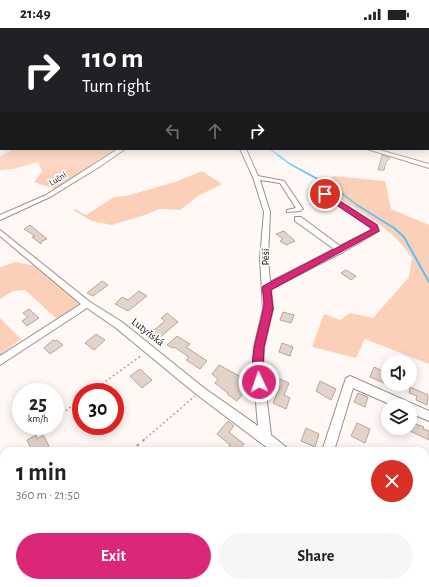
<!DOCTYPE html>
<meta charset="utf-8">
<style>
:root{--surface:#fff;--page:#f6f6f6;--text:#222;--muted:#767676;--accent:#db2777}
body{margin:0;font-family:"Alegreya Sans",sans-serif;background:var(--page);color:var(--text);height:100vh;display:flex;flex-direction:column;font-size:15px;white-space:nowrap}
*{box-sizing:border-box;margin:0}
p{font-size:13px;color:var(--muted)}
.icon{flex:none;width:22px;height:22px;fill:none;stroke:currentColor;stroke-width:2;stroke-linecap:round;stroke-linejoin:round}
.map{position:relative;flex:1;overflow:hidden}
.panel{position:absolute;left:0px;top:419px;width:429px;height:140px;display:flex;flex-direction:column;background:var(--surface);border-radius:12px 12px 0 0;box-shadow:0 2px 10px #0003}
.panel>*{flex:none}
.banner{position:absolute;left:0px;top:0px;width:429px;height:122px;box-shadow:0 2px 10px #0003;background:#202124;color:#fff;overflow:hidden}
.buttons{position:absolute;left:381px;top:327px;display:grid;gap:8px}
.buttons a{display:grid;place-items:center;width:36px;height:36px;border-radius:50%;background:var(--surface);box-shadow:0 2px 10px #0003;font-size:20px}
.speed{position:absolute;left:12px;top:355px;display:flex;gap:8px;font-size:20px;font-weight:700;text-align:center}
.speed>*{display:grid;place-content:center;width:52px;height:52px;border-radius:50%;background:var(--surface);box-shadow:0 2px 10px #0003;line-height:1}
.speed small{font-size:10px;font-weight:400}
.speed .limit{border:6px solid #d22;background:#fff;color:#111}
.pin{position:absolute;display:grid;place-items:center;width:34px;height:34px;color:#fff;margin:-17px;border:2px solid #fff;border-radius:50%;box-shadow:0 1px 4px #0007}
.me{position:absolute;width:44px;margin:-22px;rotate:357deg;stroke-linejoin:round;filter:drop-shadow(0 0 3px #0008)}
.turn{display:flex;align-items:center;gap:14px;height:84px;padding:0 16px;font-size:18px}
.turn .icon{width:52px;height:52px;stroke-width:2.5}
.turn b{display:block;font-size:28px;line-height:34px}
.lanes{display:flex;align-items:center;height:38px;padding:0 16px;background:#0003;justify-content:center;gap:20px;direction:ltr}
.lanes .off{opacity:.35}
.round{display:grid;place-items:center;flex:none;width:42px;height:42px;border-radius:21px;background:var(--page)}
.summary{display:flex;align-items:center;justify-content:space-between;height:68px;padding:0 16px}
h1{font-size:24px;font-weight:600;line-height:30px}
.button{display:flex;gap:8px;margin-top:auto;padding:8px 16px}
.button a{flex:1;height:46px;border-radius:24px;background:var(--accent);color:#fff;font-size:16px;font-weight:600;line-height:46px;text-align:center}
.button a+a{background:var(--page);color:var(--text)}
.status{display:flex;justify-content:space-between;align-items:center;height:28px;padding:0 20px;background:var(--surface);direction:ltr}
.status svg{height:11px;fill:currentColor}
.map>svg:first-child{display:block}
</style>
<div class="status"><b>21:49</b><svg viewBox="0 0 49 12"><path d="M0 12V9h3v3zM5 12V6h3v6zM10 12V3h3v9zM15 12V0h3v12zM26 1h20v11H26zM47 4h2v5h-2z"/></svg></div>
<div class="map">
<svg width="429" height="559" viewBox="0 0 429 559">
<rect width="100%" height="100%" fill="#fff8f4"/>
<path fill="#fcd0b8" d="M14,121H119L58,162L34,154L42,143L38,134L13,141L0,142V128Z
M202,143L222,156L198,168L180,182L159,181L145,187L112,197L92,193L73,182L75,181L86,187L114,169L126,168L175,154Z
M334,148L385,153L391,181L429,197V336L365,311L356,330L312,319L324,286L340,292L350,285L373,290L409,249L412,230C392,199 359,183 328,164L341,158L329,151Z
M16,234L36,238L81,276L59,293L25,262L13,263L0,271V239Z
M0,290L21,311L0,327Z
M0,491L4,492V555H63L65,559H0Z"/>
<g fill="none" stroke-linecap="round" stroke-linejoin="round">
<path stroke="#51c3fb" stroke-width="1" d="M270,121L279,128"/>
<path stroke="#51c3fb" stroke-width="1.5" d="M278,127L290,136L336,161L357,177L394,200"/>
<path stroke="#51c3fb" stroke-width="2" d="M393,199L404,209L429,254"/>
</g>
<path fill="#e3d3cb" stroke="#b5a69e" d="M382,127L390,130L386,134L384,142H378Z
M30,197L47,211L42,213L41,216L32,209L35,208L24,201Z
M284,203L295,213L286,217L280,213L283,211L276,206Z
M346,242L356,248L351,252L341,245Z
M102,253L108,257L93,268L87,265Z
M139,263L147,268L128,283L115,276L122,269L128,272Z
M29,281L39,290L27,298L22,293L28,289L23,285Z
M283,284L294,287L291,295L280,292Z
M167,285L178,294L159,310L152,304L165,293L161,290Z
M96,306L105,312L94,322L85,315Z
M177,308L190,316L186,319L207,333L200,341L186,332L189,329L174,319L172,320L167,317Z
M53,312L55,313L57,312L63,317L50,326L44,320Z
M282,315L293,319L290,328L279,324Z
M219,337L241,349L243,347L253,353L237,373L227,366L228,365L215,355L218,351L212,346Z
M374,339L387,345L384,355L370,349Z
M140,341L152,352L142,360L130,348Z
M277,350L289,355L284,367L290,370L286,381L273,375L280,359L274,357Z
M320,353L336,361L331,372L316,363Z
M410,359L428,367L427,377L416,372L417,368L409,365Z
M358,365L368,369L365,379L354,374Z
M228,393L234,398L229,404L244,416L239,423H231L228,420L230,417L217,406Z
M410,394L424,399L423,401L429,403V412L410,403Z
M357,395L370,401L365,415L351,408Z
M306,400L319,406L315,419L301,413Z
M36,407L37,411L43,407L49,418L42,423H32L27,412Z"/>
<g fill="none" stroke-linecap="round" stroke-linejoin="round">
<g stroke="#9d8e86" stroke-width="2">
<path id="minor" d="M118,121H125L99,139L50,169L0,192V187L46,167Z
M240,121H246L258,148L284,153L303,181L300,183L287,184V182L296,180L280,155L260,152L270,184L268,230L270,254L334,221L295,193V189H301L340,218L371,202V200L323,167V165H327L377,197L379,203L343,224L271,261L273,281L264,319L263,340L271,407L286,419L288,423H272L261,415L196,366L116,300L87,280L0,337V328L81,276L0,208V202L90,274L122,294L204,360L258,398L253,340L254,319L263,281L260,230L264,184L253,149Z
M367,121H376L429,136V140Z
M350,348L429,383V393L410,385V378H394L353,360L334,423H322L345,353L346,350Z
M425,514L429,516V530L425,528Z
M327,555H346L345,559H325Z
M396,555H410V559H394Z"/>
</g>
<path stroke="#aaa4a0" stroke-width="1.5" stroke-dasharray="2 2.5" stroke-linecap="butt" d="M91,364L142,327
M55,391L81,371
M41,401L45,398
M146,410L195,368"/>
<path stroke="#aaa4a0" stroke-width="2" stroke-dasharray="3 4.5" stroke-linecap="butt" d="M131,423L147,409"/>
<use href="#minor" fill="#fff" fill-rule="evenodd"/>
</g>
<linearGradient id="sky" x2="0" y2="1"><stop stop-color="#6bbaf0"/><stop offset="0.47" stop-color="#fffcfa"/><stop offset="1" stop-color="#fffcfa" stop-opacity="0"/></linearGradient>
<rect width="429" height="149" fill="url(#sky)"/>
<path fill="#db2777" stroke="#8e194d" d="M323,165H327L377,197L379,203L271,262L273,281L264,319L263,340L265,354L263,357L259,359L256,357C246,336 259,304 263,282C265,276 263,267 262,260L263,258L371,202V200L323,168Z"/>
<g text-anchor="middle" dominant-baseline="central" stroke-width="3.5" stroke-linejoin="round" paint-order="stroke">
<g font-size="9" fill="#140f0c" stroke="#fff">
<text transform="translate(58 151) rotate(-31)">Luční</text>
</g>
<g font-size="11" fill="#140f0c" stroke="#fff">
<text transform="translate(265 229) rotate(-90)">Pěší</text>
<text transform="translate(148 304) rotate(38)">Lutyňská</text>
</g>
</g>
</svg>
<div class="buttons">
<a><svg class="icon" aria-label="sound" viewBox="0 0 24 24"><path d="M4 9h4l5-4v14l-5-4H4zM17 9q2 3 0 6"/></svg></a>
<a><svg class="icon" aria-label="layers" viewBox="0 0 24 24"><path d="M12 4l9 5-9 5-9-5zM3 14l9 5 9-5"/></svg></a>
</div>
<div class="speed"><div>25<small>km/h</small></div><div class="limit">30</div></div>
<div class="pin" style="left:325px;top:166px;background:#d93025"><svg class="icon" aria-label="arrive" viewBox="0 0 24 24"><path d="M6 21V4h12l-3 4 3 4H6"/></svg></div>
<svg class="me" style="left:259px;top:354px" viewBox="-20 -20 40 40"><circle r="17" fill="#db2777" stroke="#fff" stroke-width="3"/><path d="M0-11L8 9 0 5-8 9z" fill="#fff"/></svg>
<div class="banner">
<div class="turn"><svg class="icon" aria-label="right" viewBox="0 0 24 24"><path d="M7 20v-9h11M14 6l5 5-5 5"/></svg><div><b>110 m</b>Turn right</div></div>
<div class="lanes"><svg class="icon off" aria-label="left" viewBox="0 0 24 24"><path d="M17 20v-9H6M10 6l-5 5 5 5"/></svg><svg class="icon off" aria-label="ahead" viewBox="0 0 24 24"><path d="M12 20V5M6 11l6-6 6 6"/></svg><svg class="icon" aria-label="right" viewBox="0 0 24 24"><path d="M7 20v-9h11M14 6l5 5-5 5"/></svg></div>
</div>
<section class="panel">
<div class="summary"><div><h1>1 min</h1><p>360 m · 21:50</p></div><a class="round" style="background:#d93025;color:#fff"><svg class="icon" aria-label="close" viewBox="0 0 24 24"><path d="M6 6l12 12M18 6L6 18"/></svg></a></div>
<div class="button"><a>Exit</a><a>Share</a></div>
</section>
</div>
